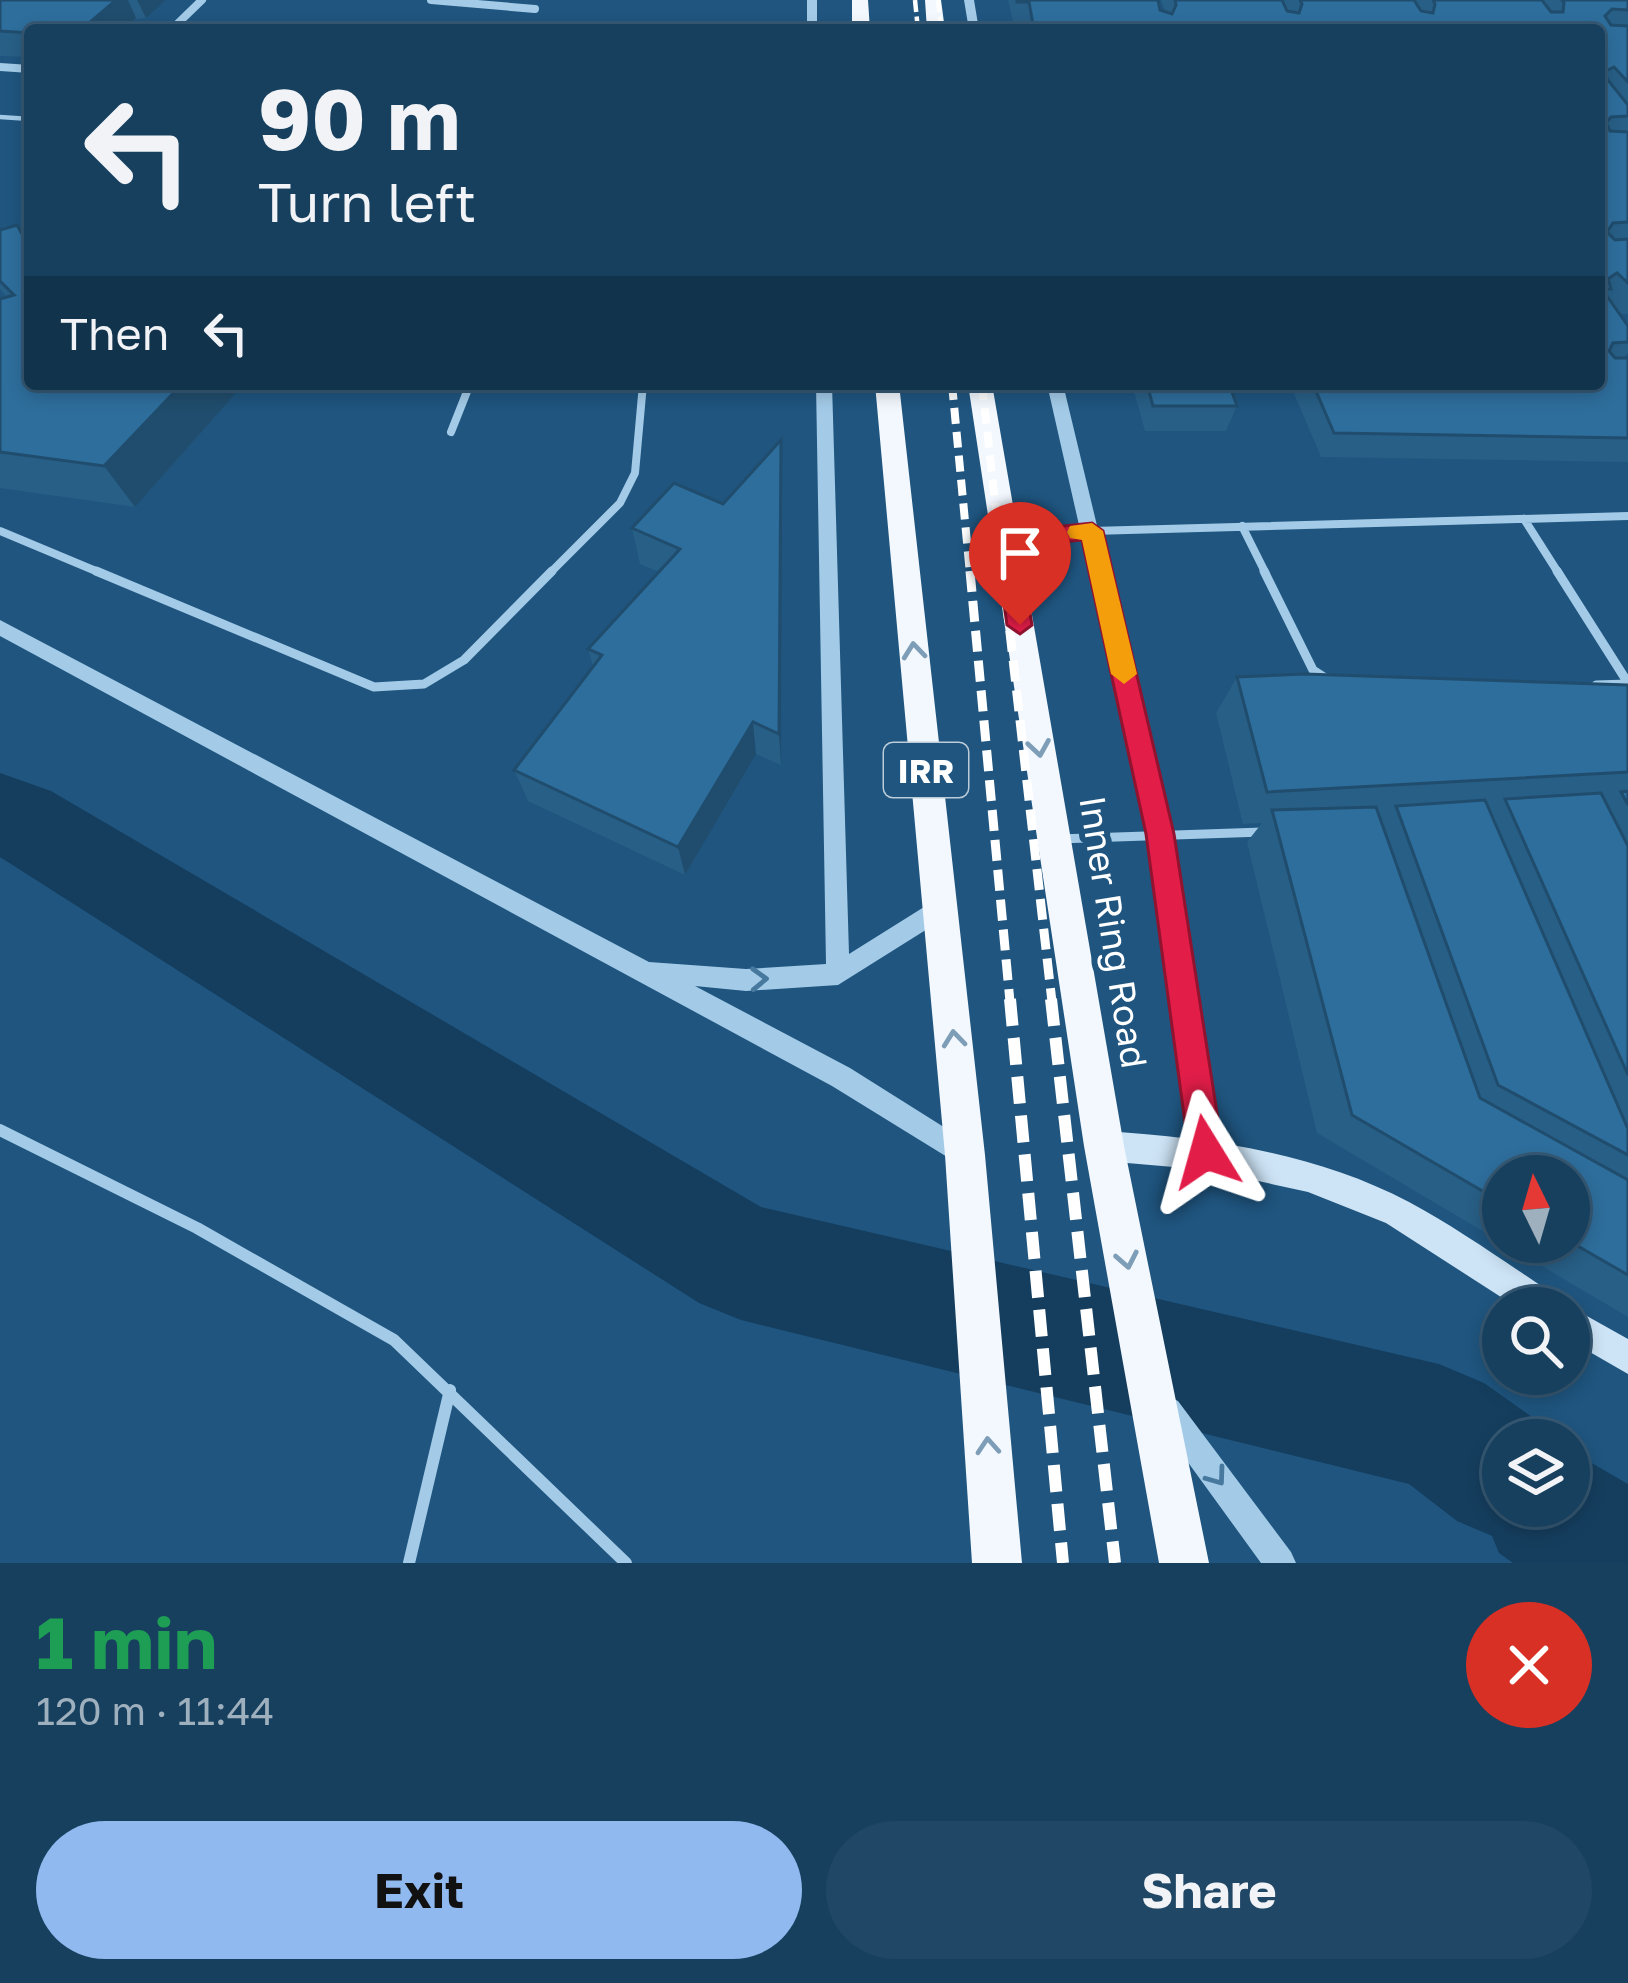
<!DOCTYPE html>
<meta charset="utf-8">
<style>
:root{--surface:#17405f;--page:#204765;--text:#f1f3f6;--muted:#9eafbd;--line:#365974;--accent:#90b9f0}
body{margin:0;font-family:"Golos Text",sans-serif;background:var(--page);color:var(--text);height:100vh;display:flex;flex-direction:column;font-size:45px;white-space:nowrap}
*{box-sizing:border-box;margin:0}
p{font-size:39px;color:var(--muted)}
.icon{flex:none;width:66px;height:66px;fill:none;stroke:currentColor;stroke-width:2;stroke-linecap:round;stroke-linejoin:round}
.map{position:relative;height:1563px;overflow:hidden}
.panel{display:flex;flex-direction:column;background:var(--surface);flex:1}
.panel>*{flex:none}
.hud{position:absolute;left:24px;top:24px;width:1581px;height:366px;border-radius:12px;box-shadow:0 6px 18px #0003,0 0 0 3px var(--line);background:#17405f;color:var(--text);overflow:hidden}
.needle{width:78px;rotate:355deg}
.fabs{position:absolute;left:1482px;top:1155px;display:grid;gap:24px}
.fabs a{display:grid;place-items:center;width:108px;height:108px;border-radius:50%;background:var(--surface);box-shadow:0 6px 18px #0003,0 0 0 3px var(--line);font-size:60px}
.pin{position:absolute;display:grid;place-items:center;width:102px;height:102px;color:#fff;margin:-123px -51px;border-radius:50% 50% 50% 0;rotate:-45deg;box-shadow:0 0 12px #0007}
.pin .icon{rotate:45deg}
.me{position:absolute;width:132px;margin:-66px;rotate:352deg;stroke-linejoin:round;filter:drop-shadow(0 0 9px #0008)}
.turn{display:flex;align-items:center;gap:42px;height:252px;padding:0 36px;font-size:54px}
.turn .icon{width:156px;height:156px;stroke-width:2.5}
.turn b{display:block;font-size:84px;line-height:102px}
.then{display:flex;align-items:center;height:114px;padding:0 36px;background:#0003;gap:24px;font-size:45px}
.round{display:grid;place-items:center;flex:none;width:126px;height:126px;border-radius:63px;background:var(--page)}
.overview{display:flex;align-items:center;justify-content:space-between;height:204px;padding:0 36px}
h1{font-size:72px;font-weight:700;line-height:90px;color:#1e9e55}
.button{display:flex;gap:24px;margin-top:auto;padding:24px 36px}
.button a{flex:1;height:138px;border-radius:72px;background:var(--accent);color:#111;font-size:48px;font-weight:700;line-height:138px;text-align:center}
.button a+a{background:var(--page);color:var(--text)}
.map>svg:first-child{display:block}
</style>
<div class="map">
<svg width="1628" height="1563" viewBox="0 0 1628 1563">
<rect width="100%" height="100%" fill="#1f557f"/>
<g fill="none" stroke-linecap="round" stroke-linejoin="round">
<path fill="#153e5e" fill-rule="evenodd" d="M0,773L51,791L761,1207L1439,1364L1484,1383L1549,1429L1553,1440H1503V1506H1569V1450L1628,1484V1563H1513L1499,1553L1492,1536L1457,1521L1409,1484L741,1320L699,1303L0,857Z"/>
<path stroke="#a3cbe8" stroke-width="4.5" d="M0,117L30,119"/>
<path stroke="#a3cbe8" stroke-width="8" d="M451,432L470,384
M1524,519L1559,574
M1242,526L1266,574
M0,531L103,574
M1010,539L1092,531L1628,516
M549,574L620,503L635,473L643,384"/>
<path stroke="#a3cbe8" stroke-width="9" d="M96,571L374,687L424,684L464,660L552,571
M1264,571L1313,670L1330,681
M1557,571L1628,683
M1596,685L1628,684
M1058,839L1263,832"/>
<path stroke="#a3cbe8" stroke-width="12" d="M0,1130L197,1228L394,1340L626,1563
M409,1563L450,1390"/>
<path stroke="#a3cbe8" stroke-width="8" d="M431,0L535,9
M171,30L202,0
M0,67L30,69"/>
<path fill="#a3cbe8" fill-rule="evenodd" d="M807,0H817V30H807Z
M964,0H974L979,30H969Z
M816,384H832L849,954L932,902L940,899L948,902L951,909L948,916L838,985L746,991L695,986L850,1068L974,1146L978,1155L974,1164L965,1168L832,1086L0,636V620L649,962L746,969L826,964Z
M1047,384H1063L1171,834L1219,1152L1215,1161L1206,1165L1197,1161L1193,1152L1149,834Z
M1168,1396L1178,1401L1291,1552L1296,1563H1261L1158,1421L1153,1411L1158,1401Z"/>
<path fill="#cde4f6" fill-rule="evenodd" d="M1104,1131C1209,1138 1314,1152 1409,1202C1461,1230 1509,1265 1558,1297L1563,1308H1518L1386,1223L1308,1192L1208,1170L1104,1161L1094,1156L1089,1146L1094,1136Z
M1569,1306L1628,1339V1374L1569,1340V1308H1564Z"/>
<path fill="#f2f8fe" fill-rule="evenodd" d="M852,0H868L870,30H852Z
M925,0H941L945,30H927Z
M875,384H899L985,1155L1022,1563H972L945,1155Z
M968,384H992L1124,1146L1209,1563H1159L1084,1146Z"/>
<path stroke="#fff" stroke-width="4.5" stroke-dasharray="12 4.5" stroke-linecap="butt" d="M915,0L918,30
M938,0L941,30"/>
<path stroke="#fff" stroke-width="8" stroke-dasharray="16 8" stroke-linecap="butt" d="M952,384L970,574
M982,384L1003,574"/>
<path stroke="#fff" stroke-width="9" stroke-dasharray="21 9" stroke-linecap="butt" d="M970,571L1010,1002
M1003,571L1052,1002"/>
<path stroke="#fff" stroke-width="12" stroke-dasharray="27 12" stroke-linecap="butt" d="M1010,999L1063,1563
M1051,999L1115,1563"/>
</g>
<path fill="#285f86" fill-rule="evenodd" d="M0,0H166L146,18L30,30V57L0,56Z
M1008,0H1158L1160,10L1165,11L1161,0H1628V314H1619L1628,326V353L1624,358H1628V462L1321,457L1290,384H1599V30H1026L1025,26H1014Z
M0,230L30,384H244L135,507L0,488V299L7,297L0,289Z
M283,384H354L352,389Z
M1132,384H1229L1237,406L1226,431H1145Z
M782,477L781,765L756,754L685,875L528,801L514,770L593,666L588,649L659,572L640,564L632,528L723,504Z
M1237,677L1628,685V1317L1317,1133L1247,842L1262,823L1243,824L1216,713ZM1503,1176H1569V1242H1503Z"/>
<path fill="#204d6d" d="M116,0H128L136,18L123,30H81Z
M137,0H166L146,18Z
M182,384H244L135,507L104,466Z
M781,440L782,477L781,765L779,734Z
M753,722L756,754L685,875L678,847Z"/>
<path fill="#2e6e9c" stroke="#204d6d" stroke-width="3" d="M0,0H116L81,30H30V33L0,31Z
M1017,0H1158L1160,10L1172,14L1176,5L1175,0H1282L1287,11L1299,13L1302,4L1300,0H1414L1421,11L1433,13L1435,4L1433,0H1542L1551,12H1563L1564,3L1562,0H1628V10L1612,9L1605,16L1611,25L1628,26V82L1614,67L1606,71L1607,79L1628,105V116L1611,117L1606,123L1610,131L1628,132V222L1613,223L1607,232L1615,240L1628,239V283L1617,273L1608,279L1611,289H1602L1628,326V342L1613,343L1609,351L1615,358H1628V438L1334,433L1313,384H1599V30H1034L1029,2H1017Z
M17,225L22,234L30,231V384H182L104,466L0,452V299L14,295L0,281V230Z
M1147,384H1229L1237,406H1153Z
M781,440L779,734L753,722L678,847L514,770L602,655L588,649L680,549L632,528L674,483L723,504Z
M1305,674L1628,685V772L1267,792L1237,677Z
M1628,791V805L1621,792Z
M1601,793L1628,846V1075L1505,799Z
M1485,800L1628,1129V1155L1498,1085L1396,806Z
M1376,807L1480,1098L1628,1180V1275L1569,1241V1176H1503V1203L1352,1115L1272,810Z"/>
<defs><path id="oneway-chevron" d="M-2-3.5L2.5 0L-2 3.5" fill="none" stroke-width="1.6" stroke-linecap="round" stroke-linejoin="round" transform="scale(3)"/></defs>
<g stroke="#7e9eb8">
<use href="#oneway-chevron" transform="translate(914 651) rotate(-96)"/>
<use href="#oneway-chevron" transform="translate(1039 748) rotate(81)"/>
<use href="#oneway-chevron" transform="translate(954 1039) rotate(-96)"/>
<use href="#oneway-chevron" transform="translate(1127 1260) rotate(79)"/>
<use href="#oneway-chevron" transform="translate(988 1446) rotate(-94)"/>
</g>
<g stroke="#47789e">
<use href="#oneway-chevron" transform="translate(759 979) rotate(-2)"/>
<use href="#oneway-chevron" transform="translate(1217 1477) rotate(54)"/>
</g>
<path fill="#e11d48" stroke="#92132f" stroke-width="3" d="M1092,523L1103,531L1174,834L1223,1152L1218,1164L1206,1169L1194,1164L1189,1152L1146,834L1082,540L1019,546L1032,625L1020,634L1007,625L995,539L998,533Z"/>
<path fill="#f59e0b" d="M1092,523L1103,531L1137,674L1124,684L1111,674L1082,540L1070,538L1067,532L1070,526Z"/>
<g text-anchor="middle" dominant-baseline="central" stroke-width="12" stroke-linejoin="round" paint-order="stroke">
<rect fill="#1f557f" stroke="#bcccd9" stroke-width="3" x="884" y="743" width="84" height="54" rx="9"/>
<g font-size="33" font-weight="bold" fill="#fff">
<text x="926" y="770">IRR</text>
</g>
<g font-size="36" fill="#fff" stroke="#1f557f">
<text transform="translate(1114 932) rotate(81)">Inner Ring Road</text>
</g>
</g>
</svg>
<div class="fabs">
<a><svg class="needle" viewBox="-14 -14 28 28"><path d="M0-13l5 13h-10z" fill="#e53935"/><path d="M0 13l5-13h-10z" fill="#9eafbd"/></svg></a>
<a><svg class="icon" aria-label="search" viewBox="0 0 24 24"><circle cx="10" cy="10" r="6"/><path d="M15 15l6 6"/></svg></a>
<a><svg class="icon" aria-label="layers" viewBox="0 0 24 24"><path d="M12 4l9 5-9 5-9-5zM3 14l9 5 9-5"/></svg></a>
</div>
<div class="pin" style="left:1020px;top:625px;background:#d93025"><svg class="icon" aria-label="arrive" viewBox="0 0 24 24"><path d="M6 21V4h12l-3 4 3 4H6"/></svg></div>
<svg class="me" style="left:1206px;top:1152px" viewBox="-20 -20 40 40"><path d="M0-17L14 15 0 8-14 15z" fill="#e11d48" stroke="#fff" stroke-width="4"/></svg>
<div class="hud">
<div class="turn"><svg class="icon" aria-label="left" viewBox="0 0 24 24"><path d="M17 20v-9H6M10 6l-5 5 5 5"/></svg><div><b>90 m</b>Turn left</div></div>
<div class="then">Then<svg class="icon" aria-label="left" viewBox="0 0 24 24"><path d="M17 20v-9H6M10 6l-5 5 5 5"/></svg></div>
</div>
</div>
<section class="panel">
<div class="overview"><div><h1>1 min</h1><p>120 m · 11:44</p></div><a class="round" style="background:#d93025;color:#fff"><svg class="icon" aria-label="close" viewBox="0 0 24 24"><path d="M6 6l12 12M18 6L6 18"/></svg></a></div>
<div class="button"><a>Exit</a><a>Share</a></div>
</section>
